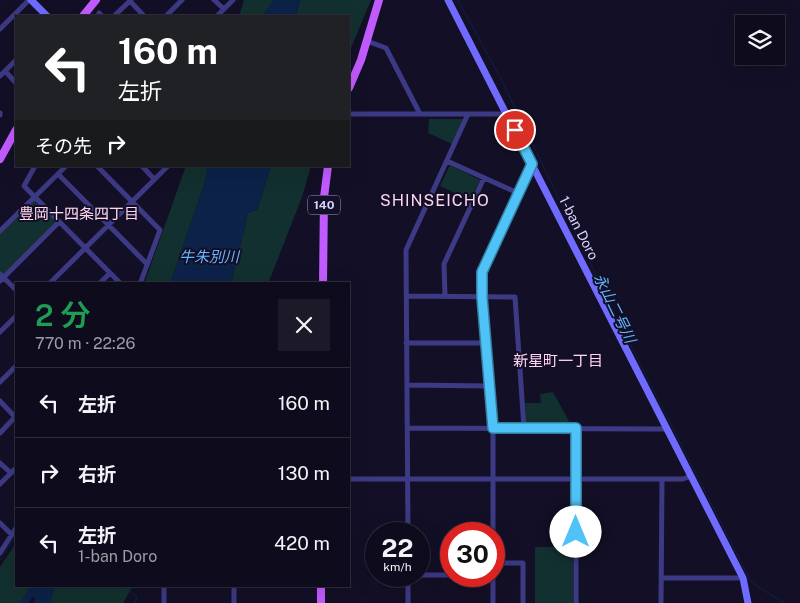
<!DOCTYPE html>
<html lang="ja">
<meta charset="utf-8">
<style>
:root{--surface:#0e0b1c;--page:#1c1929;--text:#f1f3f6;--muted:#9b9ba3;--line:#2e2b3b}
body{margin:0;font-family:"Public Sans","Noto Sans JP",sans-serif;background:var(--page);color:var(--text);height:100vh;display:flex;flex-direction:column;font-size:19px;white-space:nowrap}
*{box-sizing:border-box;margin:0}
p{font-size:16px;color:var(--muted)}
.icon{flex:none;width:28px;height:28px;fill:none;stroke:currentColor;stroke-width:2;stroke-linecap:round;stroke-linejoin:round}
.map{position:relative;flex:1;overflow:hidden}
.details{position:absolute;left:15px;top:282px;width:335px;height:305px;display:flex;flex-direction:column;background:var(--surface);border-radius:0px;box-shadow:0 5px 20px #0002,0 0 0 1px var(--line)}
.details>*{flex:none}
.top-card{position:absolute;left:15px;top:15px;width:335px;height:152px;border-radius:0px;box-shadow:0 5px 20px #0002,0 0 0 1px var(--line);background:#202124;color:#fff;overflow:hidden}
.fabs{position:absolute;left:735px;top:15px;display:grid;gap:10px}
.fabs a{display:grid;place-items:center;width:50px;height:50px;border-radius:0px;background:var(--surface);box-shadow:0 5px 20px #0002,0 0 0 1px var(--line);font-size:25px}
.speed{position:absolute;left:365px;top:522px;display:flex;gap:10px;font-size:25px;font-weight:700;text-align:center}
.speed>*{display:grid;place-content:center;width:65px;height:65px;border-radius:50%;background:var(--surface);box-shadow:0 5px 20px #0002,0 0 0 1px var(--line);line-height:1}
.speed small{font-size:12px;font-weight:400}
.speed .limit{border:8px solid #d22;background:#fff;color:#111}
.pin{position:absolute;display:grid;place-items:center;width:42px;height:42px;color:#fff;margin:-21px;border:2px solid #fff;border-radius:50%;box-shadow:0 1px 5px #0007}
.me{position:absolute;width:55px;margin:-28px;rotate:0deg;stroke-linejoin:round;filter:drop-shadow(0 0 4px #0008)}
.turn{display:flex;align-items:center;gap:18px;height:105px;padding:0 20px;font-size:22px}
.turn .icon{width:65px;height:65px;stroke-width:2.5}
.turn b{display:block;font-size:35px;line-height:42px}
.then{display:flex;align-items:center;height:48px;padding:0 20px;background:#0003;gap:10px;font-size:19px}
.round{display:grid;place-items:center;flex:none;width:52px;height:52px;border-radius:0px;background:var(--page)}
.headline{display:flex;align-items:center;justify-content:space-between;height:85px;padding:0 20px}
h1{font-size:30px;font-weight:600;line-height:38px;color:#1e9e55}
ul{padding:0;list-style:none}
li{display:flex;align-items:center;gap:15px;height:70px;padding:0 20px;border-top:1px solid var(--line)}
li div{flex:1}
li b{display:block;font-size:19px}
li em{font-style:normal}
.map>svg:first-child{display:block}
</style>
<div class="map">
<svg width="800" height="603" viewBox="0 0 800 603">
<rect width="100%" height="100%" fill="#130f26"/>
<path fill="#12302f" d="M244,0H274L263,16H239Z
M300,0H371L349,53V16H296Z
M429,119H464L452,144L428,133Z
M450,165L480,180L470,200L440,186Z
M186,166H208L205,182L170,284H144Z
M271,166H311L302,197L268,284H231L248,213L257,210Z
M34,197L59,222L4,278L0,274V231Z
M553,392L571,425L526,424L525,403H541L540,394Z
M16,543V586H31V588L20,603H0V567Z
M535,547H573V603H535Z
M55,586H133L123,603H50Z"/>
<path fill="#0c2248" d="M274,0H300L296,16H263Z
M208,166H271L257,210L248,213L231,284H170L205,182Z
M31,586H55L50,603H34L35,598L33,597L28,603H20Z"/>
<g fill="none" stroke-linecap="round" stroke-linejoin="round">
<path stroke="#0c2248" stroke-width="1" d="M458,0L500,77L622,328L751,582L784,603
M0,560L16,535
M127,588L137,597L135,603"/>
<path stroke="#3d3a85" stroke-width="5" d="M214,0L224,9
M130,1L144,16
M99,13L102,16
M114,16L131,0
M166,16L182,0
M217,16L233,0
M0,29L29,0
M367,41L386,48L420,114
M5,71L16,83
M0,76L16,60
M0,113V115
M349,114H507
M447,161L518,193
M35,166L24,186L121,284
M97,166L160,230L140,284
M142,166L154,179
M58,174L147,264
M0,231L66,166
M0,274L16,290
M0,281L59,222
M49,284L168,166
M99,284L110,273
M407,296L515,297L524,428
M445,296L444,264L484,178
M0,332L16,316
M406,343H486
M0,382L16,366
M407,385L490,386
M0,401L16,418
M408,428L667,429
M0,433L16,416
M0,463L11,473
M349,479H683L691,476
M0,484L16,468
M0,523L12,535
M408,534L406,250L468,114
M493,534V428L482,297V272L532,164
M0,553L16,528
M494,563H523V603
M419,575H451
M661,578H743
M234,586V603
M164,603V586
M408,603V576
M493,603V576
M576,603V428
M661,603L662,479"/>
<path stroke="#6f6bff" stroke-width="7" d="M31,0L47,16
M448,0L743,578L748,603"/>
<path stroke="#c25bff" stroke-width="8" d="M83,16L96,0
M349,88L361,60L379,0
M0,159L16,130
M323,284L324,197L328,166
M321,603V586"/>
</g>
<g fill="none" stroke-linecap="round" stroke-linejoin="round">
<g stroke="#337fa1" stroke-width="12">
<path id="route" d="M515,130L532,164L482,272V297L493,428H576V532"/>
</g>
<use href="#route" stroke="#4fc3f7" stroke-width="9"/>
</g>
<g text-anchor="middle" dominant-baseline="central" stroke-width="4" stroke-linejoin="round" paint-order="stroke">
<rect fill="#130f26" stroke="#9e99be" stroke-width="1" x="308" y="195.5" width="32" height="19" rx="4"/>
<g font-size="12" font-weight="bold" fill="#d9d4ff">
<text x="324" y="205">140</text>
</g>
<g font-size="14" fill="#d9d4ff" stroke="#130f26">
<text transform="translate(579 228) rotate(63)">1-ban Doro</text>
</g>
<g font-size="15" fill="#ffd6f0" stroke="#130f26">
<text x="79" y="213">豊岡十四条四丁目</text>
<text x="558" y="360">新星町一丁目</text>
</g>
<g font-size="15" font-style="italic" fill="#62b6ff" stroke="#130f26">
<text x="209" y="256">牛朱別川</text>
<text transform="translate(615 308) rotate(64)">永山二号川</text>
</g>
<g font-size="16" letter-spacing="1" fill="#ffd6f0" stroke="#130f26">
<text x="435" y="200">SHINSEICHO</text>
</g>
</g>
</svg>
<div class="fabs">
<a><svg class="icon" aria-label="layers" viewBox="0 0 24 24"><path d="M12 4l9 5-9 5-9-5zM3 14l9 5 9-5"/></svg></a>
</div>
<div class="speed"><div>22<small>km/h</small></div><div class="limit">30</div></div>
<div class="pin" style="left:515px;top:130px;background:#d93025"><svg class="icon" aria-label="arrive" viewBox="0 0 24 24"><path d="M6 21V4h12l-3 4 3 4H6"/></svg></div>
<svg class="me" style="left:576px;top:532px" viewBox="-20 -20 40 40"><circle r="19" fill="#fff"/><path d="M0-13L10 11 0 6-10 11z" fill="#4fc3f7"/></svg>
<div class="top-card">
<div class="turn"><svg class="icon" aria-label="left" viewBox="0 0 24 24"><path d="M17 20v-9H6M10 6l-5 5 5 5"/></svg><div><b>160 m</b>左折</div></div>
<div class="then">その先<svg class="icon" aria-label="right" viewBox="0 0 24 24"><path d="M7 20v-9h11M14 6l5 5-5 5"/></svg></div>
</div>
<section class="details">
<div class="headline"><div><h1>2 分</h1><p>770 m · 22:26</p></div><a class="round"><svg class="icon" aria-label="close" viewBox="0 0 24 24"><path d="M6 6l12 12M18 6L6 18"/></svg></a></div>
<ul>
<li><svg class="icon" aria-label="left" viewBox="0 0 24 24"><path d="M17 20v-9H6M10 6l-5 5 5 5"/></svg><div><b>左折</b></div><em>160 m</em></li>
<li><svg class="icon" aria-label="right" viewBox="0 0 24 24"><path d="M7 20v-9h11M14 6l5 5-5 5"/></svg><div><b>右折</b></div><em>130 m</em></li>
<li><svg class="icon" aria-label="left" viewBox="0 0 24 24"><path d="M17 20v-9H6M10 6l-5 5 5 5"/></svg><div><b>左折</b><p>1-ban Doro</p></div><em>420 m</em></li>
</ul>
</section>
</div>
